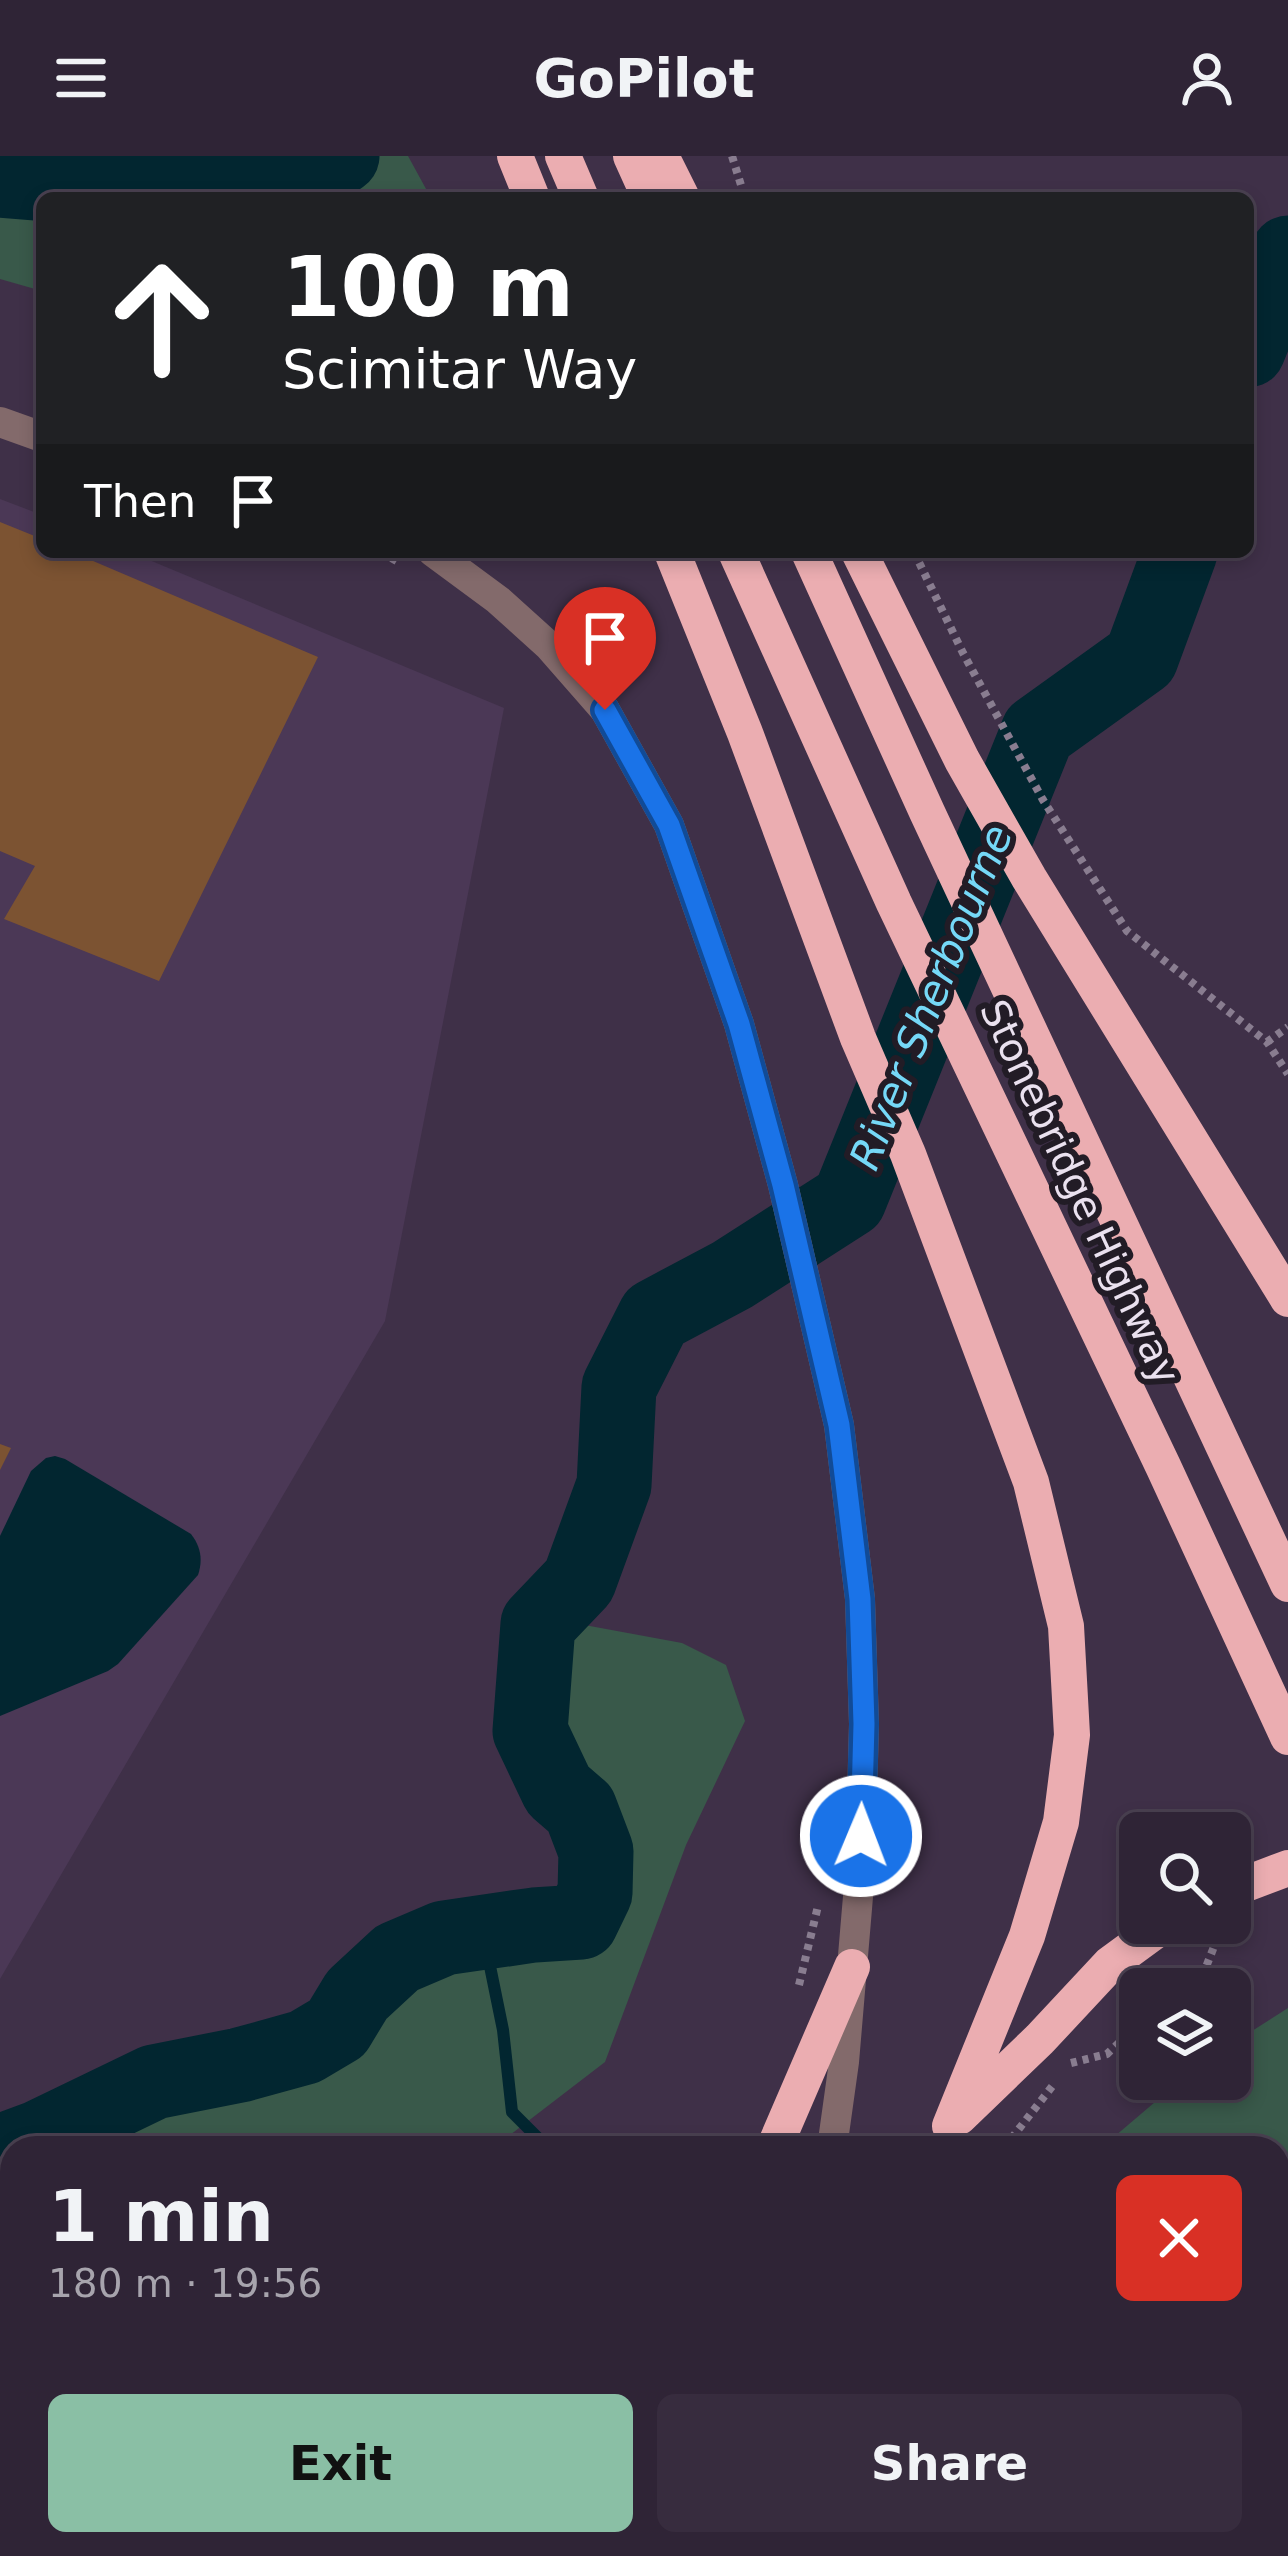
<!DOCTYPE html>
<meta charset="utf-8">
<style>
:root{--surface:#2f2436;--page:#372c3e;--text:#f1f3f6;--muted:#a7a4ad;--line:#4a4151;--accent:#8abfa5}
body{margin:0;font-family:"DejaVu Sans",sans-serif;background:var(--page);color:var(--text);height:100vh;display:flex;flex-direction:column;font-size:45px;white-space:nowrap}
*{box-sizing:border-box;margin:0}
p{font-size:39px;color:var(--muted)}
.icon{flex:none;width:66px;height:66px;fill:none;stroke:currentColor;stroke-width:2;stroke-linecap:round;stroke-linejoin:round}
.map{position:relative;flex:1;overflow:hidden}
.details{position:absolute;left:0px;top:1980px;width:1290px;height:420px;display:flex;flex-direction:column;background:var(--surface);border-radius:36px 36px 0 0;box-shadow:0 6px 18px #0003,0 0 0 3px var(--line)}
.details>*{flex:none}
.top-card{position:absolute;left:36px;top:36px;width:1218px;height:366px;border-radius:18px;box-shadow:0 6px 18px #0003,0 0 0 3px var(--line);background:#202124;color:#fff;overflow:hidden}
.buttons{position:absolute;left:1119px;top:1656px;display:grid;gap:24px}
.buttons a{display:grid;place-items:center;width:132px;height:132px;border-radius:18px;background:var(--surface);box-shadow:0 6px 18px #0003,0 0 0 3px var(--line);font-size:60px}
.pin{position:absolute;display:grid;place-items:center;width:102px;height:102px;color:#fff;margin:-123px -51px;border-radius:50% 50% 50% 0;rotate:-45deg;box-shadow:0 0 12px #0007}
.pin .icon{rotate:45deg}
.me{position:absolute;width:132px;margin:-66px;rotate:1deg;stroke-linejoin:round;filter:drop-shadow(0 0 9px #0008)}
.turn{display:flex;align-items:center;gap:42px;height:252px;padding:0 48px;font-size:54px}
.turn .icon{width:156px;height:156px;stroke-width:2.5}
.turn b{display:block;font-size:84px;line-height:102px}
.then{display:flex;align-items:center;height:114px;padding:0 48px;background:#0003;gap:24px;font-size:45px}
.round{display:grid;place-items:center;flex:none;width:126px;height:126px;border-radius:18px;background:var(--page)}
.summary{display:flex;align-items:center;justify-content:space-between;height:204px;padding:0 48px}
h1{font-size:72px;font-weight:700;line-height:90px}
.button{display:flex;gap:24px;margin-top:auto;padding:24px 48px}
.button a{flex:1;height:138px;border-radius:18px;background:var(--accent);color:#111;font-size:48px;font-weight:700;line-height:138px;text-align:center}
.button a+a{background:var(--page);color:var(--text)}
header{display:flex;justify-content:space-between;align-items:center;height:156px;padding:0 48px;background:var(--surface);font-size:54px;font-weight:700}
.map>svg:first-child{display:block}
</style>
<header><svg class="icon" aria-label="menu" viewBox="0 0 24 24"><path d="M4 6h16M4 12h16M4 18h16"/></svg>GoPilot<svg class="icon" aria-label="person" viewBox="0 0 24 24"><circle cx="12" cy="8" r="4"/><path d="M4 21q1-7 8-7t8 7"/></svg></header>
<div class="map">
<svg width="1288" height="2400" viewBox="0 0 1288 2400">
<rect width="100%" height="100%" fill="#3f3048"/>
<path fill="#4b3856" d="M0,343L42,359V396H130L504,552L385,1165L0,1823Z"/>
<path fill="#39594a" d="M0,0H408L431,42H42V135L0,123Z
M579,1468L682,1487L726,1509L745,1565L686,1689L605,1906L493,1992H72L136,1962L209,1933L307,1920L355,1891L381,1835L422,1804L469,1796L513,1804L551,1803L589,1795L612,1766L624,1727L615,1667L576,1633L553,1570L554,1481Z
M1288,1852V2293L1278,2288V1992H1101L1182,1923H1230V1889Z
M12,2009V2130H0V2012Z"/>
<path fill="#022630" d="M55,1300L65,1303L191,1378C201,1391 203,1404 198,1419L118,1508L108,1515L0,1560V1380L31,1315L46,1302Z"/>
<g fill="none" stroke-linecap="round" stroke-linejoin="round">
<path stroke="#022630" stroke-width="12" d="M483,1776L503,1874L512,1956L537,1981L542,1992"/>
<path stroke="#022630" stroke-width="75" d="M0,24L59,29L234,27L300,29L342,0
M1248,194L1288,97
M0,1996L38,1982L154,1926L240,1909L305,1891L337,1872L357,1839L397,1802L444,1782L534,1769L581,1766L595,1737L596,1695L580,1653L558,1634L530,1575L538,1468L579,1425L614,1329L619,1231L655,1160L732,1119L849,1044L1038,576L1141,502L1180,396"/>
</g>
<path fill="#7c5332" d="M0,366L42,383V396H72L318,501L159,825L4,763L35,710L0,695Z
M0,1288L11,1292L0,1314Z"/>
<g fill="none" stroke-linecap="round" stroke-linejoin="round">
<path stroke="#897d90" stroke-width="8" stroke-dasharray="6 6" stroke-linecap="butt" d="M732,0L745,42
M381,396L400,407
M914,396L963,497L1043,644L1127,775L1267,886L1288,918
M1267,886L1288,871
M799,1829L818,1750
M1181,1833L1204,1816L1219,1778L1230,1774
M1071,1907L1107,1898L1140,1867
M1004,1992L1054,1928
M0,2125L12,2121"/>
<path stroke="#836a6b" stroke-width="30" d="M0,266L42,281
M433,396L498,444L549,490L605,554L669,669L739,868L783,1029L839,1269L860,1443L864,1568L860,1717L844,1906L832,1992"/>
<path stroke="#ebadb1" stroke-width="36" d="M515,0L532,42
M563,0L581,42
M631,0L650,42
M661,0L682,42
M672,396L745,577L858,882L908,998L1031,1326L1066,1470L1072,1579L1061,1666L1027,1780L950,1970
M736,396L894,747L1163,1310L1288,1581
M809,396L927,656L1288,1428
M859,396L962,604L1029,722L1288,1143
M1230,1734L1288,1712
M959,1961L1040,1883L1110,1808L1166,1767
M774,1992L852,1811
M0,2295L12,2294
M841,2388L842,2400"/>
</g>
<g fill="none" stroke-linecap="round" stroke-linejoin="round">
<g stroke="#114b97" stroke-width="30">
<path id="route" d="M605,554L669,669L739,868L783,1029L839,1269L860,1443L864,1568L861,1680"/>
</g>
<use href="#route" stroke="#1a73e8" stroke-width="21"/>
</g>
<g text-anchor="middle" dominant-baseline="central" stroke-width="12" stroke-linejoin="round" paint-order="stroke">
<g font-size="39" fill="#eae1ef" stroke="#221c26">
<text transform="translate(1080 1036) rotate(65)">Stonebridge Highway</text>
</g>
<g font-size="42" font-style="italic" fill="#75d8f7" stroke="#221c26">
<text transform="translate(931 841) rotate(-68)">River Sherbourne</text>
</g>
</g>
</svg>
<div class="buttons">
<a><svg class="icon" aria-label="search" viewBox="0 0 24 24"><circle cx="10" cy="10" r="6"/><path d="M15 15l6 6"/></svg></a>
<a><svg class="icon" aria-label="layers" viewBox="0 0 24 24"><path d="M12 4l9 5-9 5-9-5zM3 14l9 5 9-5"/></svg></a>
</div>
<div class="pin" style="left:605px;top:554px;background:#d93025"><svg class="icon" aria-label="arrive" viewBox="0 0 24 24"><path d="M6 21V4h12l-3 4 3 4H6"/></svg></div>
<svg class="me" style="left:861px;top:1680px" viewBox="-20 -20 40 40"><circle r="17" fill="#1a73e8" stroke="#fff" stroke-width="3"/><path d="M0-11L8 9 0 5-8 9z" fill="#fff"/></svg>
<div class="top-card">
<div class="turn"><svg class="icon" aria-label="ahead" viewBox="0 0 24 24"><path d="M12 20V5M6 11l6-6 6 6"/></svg><div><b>100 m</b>Scimitar Way</div></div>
<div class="then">Then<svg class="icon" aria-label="arrive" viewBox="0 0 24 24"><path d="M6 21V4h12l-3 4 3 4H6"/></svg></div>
</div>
<section class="details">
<div class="summary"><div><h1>1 min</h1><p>180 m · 19:56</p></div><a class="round" style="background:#d93025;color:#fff"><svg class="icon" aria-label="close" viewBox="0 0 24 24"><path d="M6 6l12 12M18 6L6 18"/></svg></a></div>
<div class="button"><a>Exit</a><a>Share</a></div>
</section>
</div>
